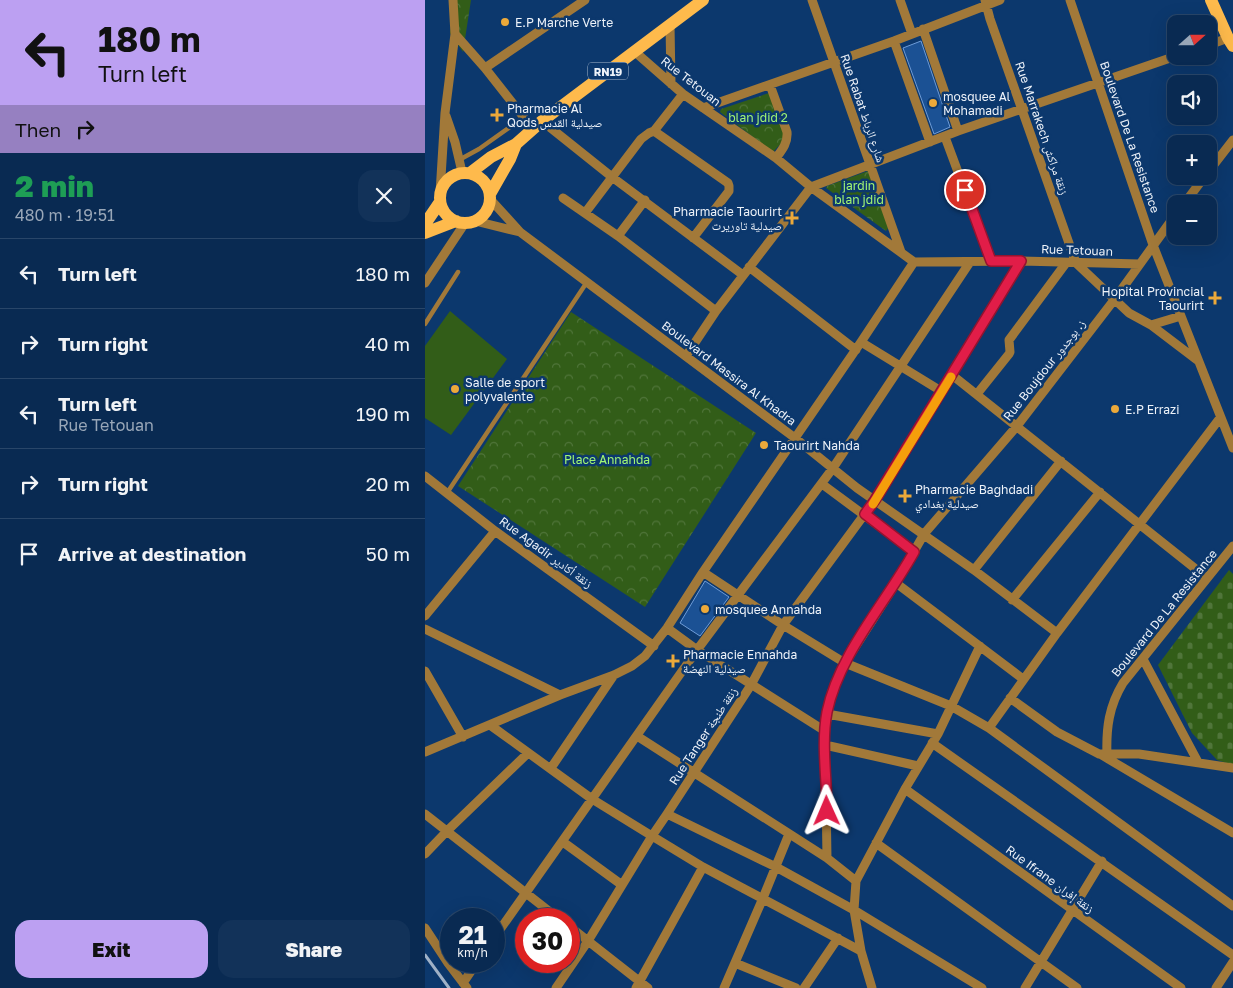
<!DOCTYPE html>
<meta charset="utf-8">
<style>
:root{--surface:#092a52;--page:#123259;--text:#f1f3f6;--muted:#99a7b8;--line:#294669;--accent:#bca0f2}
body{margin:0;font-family:"Golos Text","Noto Naskh Arabic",sans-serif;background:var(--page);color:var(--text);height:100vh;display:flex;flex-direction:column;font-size:19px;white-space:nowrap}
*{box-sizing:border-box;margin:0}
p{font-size:16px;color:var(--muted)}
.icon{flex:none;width:28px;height:28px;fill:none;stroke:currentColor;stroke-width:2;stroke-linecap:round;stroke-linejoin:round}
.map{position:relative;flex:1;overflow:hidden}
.sheet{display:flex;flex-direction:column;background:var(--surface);width:425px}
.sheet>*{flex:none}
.guide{background:#bca0f2;color:#111;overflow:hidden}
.needle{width:32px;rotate:69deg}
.fabs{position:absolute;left:742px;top:15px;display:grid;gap:10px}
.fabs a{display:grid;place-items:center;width:50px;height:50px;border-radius:10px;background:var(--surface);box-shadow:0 5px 20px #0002,0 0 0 1px var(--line);font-size:25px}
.speed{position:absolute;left:15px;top:908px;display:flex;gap:10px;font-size:25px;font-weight:700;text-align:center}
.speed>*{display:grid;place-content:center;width:65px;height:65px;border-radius:50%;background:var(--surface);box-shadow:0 5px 20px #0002,0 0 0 1px var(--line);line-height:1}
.speed small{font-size:12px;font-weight:400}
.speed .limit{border:8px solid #d22;background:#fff;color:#111}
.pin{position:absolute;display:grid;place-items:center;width:42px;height:42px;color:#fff;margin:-21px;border:2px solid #fff;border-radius:50%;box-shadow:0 1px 5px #0007}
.me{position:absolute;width:55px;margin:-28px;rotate:359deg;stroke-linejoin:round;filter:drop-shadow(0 0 4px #0008)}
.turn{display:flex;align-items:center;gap:18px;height:105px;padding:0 15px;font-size:22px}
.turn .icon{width:65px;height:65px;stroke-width:2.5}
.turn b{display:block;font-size:35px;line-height:42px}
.then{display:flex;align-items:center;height:48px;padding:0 15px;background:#0003;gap:10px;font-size:19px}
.round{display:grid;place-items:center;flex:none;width:52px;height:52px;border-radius:15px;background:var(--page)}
.summary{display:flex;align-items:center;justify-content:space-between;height:85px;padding:0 15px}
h1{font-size:30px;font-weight:800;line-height:38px;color:#1e9e55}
.action{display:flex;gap:10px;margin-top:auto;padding:10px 15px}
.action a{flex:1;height:58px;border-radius:15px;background:var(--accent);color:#111;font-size:20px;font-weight:800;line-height:58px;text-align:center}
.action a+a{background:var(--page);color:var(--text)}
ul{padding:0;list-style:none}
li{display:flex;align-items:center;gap:15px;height:70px;padding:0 15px;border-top:1px solid var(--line)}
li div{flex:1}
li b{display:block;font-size:19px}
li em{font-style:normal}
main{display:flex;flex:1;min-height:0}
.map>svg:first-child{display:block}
</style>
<main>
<section class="sheet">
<div class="guide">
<div class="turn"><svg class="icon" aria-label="left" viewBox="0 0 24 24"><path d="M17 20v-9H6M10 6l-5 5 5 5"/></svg><div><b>180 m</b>Turn left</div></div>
<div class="then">Then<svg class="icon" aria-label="right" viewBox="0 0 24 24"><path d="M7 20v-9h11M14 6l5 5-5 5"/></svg></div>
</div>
<div class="summary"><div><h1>2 min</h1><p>480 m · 19:51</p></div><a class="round"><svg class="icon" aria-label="close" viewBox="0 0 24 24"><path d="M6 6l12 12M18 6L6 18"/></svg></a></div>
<ul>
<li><svg class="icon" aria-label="left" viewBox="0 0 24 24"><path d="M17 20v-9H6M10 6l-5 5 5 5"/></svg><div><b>Turn left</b></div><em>180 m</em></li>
<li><svg class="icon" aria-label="right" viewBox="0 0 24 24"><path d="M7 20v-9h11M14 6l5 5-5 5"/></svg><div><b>Turn right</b></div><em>40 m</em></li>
<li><svg class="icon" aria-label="left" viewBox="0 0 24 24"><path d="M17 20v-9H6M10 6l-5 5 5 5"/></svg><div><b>Turn left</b><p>Rue Tetouan</p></div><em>190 m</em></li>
<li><svg class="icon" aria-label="right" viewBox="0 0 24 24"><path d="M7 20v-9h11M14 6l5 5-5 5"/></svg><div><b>Turn right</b></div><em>20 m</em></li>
<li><svg class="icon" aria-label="arrive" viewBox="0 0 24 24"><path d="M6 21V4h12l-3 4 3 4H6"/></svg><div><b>Arrive at destination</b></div><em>50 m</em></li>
</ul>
<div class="action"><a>Exit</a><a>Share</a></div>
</section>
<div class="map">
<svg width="808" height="988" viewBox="0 0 808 988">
<defs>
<pattern id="cemetery-stones" width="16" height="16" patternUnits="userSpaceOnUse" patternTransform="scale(1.25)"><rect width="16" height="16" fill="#325d18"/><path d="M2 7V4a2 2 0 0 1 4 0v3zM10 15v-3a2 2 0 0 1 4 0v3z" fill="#50753a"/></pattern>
<pattern id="park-crowns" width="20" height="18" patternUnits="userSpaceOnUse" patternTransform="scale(1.25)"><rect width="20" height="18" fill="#325d18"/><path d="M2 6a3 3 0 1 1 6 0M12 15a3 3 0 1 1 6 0" fill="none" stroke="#50753a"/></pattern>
</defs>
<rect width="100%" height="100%" fill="#0c386d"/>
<path fill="url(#cemetery-stones)" d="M804,570L808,574V765L792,760L767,733L733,665Z"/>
<path fill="url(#park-crowns)" d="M30,0H46L38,52L25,33Z
M344,93L361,138L348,152L295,112L296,109Z
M443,171L464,227L461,231L401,188L402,186Z
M146,312L331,433L220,607L33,486Z"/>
<path fill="#325d18" d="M25,311L82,359L26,435L0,418V346Z"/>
<path fill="#1b5194" stroke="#6e9cd8" d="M496,41L525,127L509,134L478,48Z
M280,581L304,597L275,636L255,623Z"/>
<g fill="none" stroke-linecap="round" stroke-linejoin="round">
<path stroke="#a27939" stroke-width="4.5" d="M34,160L54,149L99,117
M0,324L33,272
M22,493L162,282"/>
<path stroke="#a27939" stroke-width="9" d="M387,0L476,252
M475,0L487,34
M560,0L565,19L651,263L704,313L726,325L772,360
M645,0L728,245L808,448
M245,24L246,84
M498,29L533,131
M30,34L60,68L108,129
M469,41L505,142
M784,45L803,38
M209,51L258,94L351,158L386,187L489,262L596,261L715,264
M60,68L160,0
M345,85L362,132C363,143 357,150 351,158
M278,108L469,41L575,0
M21,116L30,142L37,172
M117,121L187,177L318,275
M229,131L303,183L304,186V191L268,238
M520,137L566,261
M784,171L808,140
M15,193L20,113L30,34L28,0
M138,198L193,236L291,311
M65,199L95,232L370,438L432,488L549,570L632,633
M759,204L780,176
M160,213L216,139L224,133L229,131L258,94
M50,221L95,232
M193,236L220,200
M324,267L431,350
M0,283L40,223
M726,325L756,316
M436,342L516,391
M261,356L291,311L386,187L533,131L751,56
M527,375L782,578
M552,394L584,354L585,352L584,340L641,263
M0,476L70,531L229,646
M397,484L489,552
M549,570L636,461
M278,572L358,625L420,663L526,706L564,728L808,906
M471,583L598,679
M587,600L675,492
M0,616L70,531
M242,628L272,650L400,731
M0,629L135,695
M718,659L773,762
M0,671L38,737
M585,698L632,732L674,754H714L808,768
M402,714L513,734
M65,725L167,799L227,836L278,867L436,951
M564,728L632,633L795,418
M212,736L402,858L431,881
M507,743L808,955
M400,745L493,766
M0,752L135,695L189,675L207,666L220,656L242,628L278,572L436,342L489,262
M675,754L808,833
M682,755C681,728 684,706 698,683L808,546
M126,768L189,675
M480,789L756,988
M0,814L134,919
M242,814L351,867L429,910L557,988
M138,842L197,885
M451,843L652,988
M0,854L22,831L103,753
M402,858L400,731L407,691L420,663L471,583L499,534L592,426L689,300L751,214
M144,926L223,988
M0,928L23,963L42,988
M69,938L272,650L408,468L545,262
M310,963L371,988
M38,983L53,961
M131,988L163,941L227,836L242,814L326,685L358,625L450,500L596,261
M211,988L278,867
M299,988L338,898L364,834
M379,988L413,938
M447,988L436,951L429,910L431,881L480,789L513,734L555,646
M600,988L677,861
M791,988L808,962"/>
<path stroke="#feba4c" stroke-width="12" d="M786,0L803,38L808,46
M15 198a25 25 0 1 1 50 0a25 25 0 1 1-50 0Z
M45,173L66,157L91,144L117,121L278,0
M65,194L85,159L91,144
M0,224L15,202
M0,233L31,221"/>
<path stroke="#a1b3c9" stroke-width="3" d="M0,955L24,988"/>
</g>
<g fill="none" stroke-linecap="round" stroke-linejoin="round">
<g stroke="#92132f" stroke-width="12">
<path id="route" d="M402,811C402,778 396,744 402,712C414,654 460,604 489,552L440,514L450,500L596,261H566L540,190"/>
</g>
<use href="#route" stroke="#e11d48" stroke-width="9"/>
<path stroke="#f59e0b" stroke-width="9" d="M448,504L526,377"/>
</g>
<g fill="#eca93a" stroke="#0c386d" stroke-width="2">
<circle cx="80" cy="22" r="5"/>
<circle cx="508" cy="103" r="5"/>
<path d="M69.5 107.5h5v5h5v5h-5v5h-5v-5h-5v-5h5z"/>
<path d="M364.5 210.5h5v5h5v5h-5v5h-5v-5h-5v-5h5z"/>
<path d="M787.5 290.5h5v5h5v5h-5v5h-5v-5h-5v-5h5z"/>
<circle cx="30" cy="389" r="5"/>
<circle cx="690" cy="409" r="5"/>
<circle cx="339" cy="445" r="5"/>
<path d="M477.5 488.5h5v5h5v5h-5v5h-5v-5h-5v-5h5z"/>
<circle cx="280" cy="609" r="5"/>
<path d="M245.5 653.5h5v5h5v5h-5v5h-5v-5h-5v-5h5z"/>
</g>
<g text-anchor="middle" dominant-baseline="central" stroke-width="5" stroke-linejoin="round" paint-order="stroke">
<rect fill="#0c386d" stroke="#aabacf" stroke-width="1" x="163" y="62.5" width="40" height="17" rx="4"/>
<g font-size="11" font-weight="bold" fill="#edf2f9">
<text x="183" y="71">RN19</text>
</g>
<g font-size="12" fill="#edf2f9" stroke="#0c386d" text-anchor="start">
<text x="90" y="22">E.P Marche Verte</text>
<text x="518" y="96">mosquee Al<tspan x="518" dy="14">Mohamadi</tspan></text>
<text x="82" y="108">Pharmacie Al<tspan x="82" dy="14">Qods صيدلية القدس</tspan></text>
<text x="357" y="211" text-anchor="end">Pharmacie Taourirt<tspan x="357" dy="14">صيدلية تاوريرت</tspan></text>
<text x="779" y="291" text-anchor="end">Hopital Provincial<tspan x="779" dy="14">Taourirt</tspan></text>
<text x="40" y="382">Salle de sport<tspan x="40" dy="14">polyvalente</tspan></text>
<text x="700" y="409">E.P Errazi</text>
<text x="349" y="445">Taourirt Nahda</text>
<text x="490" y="489">Pharmacie Baghdadi<tspan x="490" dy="14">صيدلية بغدادي</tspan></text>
<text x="290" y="609">mosquee Annahda</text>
<text x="258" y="654">Pharmacie Ennahda<tspan x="258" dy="14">صيدلية النهضة</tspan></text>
</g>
<g font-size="12" fill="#edf2f9" stroke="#0c386d">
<text transform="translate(266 81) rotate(38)">Rue Tetouan</text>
<text transform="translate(438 108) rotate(71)">Rue Rabat شارع الرباط</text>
<text transform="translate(617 128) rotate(71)">Rue Marrakech زنقة مراكش</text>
<text transform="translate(705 137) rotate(71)">Boulevard De La Resistance</text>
<text transform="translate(652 250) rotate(2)">Rue Tetouan</text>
<text transform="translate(619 370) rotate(-52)">Rue Boujdour ز. بوجدور</text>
<text transform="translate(304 373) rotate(37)">Boulevard Massira Al Khadra</text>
<text transform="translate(121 552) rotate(36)">Rue Agadir زنقة أكادير</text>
<text transform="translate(739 613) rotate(-51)">Boulevard De La Resistance</text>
<text transform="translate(278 736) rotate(-57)">Rue Tanger زنقة طنجة</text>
<text transform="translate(625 879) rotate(36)">Rue Ifrane زنقة إفران</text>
</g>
<g font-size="12" fill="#a1f573" stroke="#0c386d">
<text x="333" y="117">blan jdid 2</text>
<text x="434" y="185">jardin<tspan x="434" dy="14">blan jdid</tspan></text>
<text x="182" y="459">Place Annahda</text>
</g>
</g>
</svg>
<div class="fabs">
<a><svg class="needle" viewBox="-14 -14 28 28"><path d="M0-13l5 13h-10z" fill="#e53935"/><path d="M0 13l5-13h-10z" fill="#99a7b8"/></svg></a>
<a><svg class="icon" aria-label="sound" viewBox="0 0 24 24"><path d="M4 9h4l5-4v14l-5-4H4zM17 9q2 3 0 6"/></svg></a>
<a>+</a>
<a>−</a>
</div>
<div class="speed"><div>21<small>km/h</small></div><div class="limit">30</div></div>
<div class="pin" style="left:540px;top:190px;background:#d93025"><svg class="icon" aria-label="arrive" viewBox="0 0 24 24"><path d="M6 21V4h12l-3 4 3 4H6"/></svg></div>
<svg class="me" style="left:402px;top:811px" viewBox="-20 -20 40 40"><path d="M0-17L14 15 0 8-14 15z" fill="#e11d48" stroke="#fff" stroke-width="4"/></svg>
</div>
</main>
